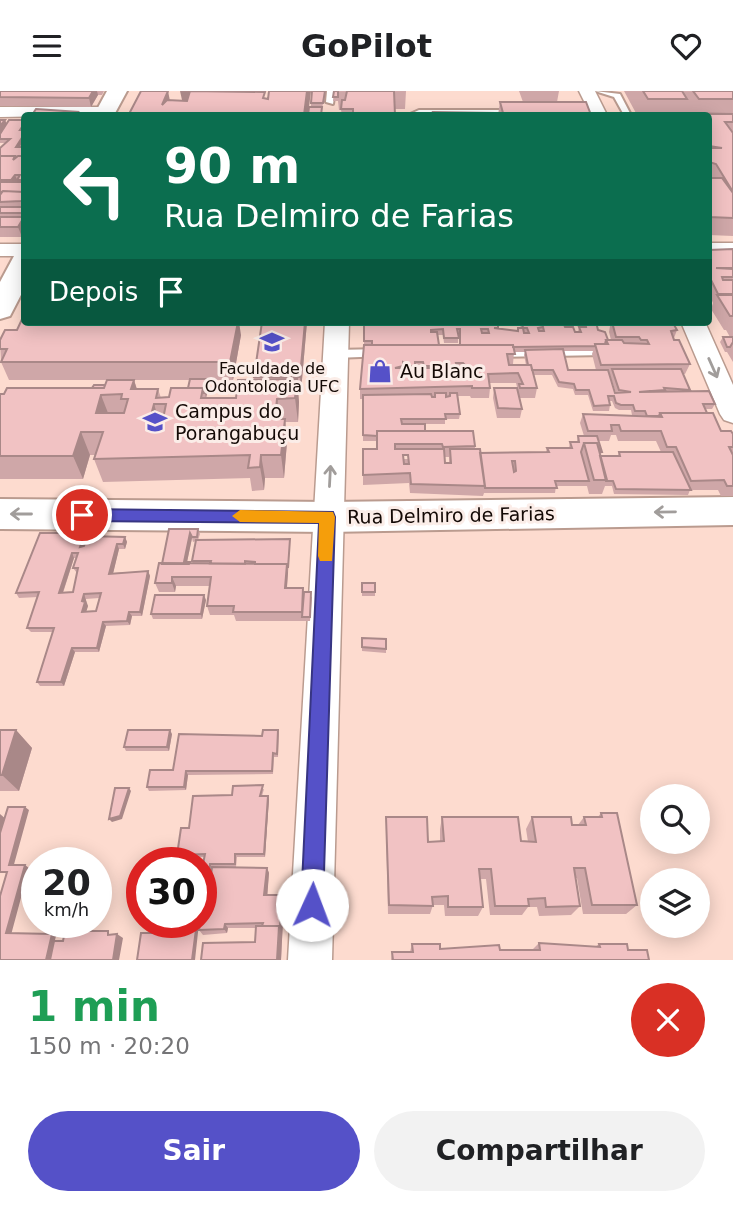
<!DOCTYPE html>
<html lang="pt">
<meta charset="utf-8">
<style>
:root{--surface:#fff;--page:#f2f2f2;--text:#202124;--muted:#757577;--accent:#5551c8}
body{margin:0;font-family:"DejaVu Sans",sans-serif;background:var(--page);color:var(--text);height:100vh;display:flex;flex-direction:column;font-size:26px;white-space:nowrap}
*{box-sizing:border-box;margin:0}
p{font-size:23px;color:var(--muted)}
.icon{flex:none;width:38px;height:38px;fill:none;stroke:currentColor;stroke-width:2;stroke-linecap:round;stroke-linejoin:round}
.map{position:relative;height:869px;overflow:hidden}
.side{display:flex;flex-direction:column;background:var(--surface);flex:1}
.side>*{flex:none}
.top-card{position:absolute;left:21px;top:21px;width:691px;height:214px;border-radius:7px;box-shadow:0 4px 18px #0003;background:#0b6e4f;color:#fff;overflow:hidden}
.fabs{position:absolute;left:640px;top:693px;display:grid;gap:14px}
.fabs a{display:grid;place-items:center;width:70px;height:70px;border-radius:50%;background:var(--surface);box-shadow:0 4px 18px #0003;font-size:35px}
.speed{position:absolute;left:21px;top:756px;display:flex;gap:14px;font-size:35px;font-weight:700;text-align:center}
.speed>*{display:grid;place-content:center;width:91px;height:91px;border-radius:50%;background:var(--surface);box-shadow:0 4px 18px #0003;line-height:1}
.speed small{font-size:18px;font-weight:400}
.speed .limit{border:10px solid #d22;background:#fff;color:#111}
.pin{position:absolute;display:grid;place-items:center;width:60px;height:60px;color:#fff;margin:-30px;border:4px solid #fff;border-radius:50%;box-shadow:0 2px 7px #0007}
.me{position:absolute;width:77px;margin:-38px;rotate:2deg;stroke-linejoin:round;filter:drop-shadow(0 0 5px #0008)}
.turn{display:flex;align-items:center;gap:24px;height:147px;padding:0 28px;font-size:32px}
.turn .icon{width:91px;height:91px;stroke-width:2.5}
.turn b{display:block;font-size:49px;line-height:60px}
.then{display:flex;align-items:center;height:66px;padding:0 28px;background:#0003;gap:14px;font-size:26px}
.round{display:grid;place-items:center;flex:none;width:74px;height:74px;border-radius:37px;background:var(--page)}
.overview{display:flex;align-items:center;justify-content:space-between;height:119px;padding:0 28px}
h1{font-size:42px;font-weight:600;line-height:52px;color:#1e9e55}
.button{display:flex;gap:14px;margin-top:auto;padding:14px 28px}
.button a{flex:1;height:80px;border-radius:42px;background:var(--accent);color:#fff;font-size:28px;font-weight:600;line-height:80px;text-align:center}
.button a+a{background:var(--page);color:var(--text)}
header{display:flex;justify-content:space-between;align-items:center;height:91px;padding:0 28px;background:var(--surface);font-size:32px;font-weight:600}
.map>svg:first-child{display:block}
</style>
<header><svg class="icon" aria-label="menu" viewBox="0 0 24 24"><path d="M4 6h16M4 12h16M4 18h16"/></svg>GoPilot<svg class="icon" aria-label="heart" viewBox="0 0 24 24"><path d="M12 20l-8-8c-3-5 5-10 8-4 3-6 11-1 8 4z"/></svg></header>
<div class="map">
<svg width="733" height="869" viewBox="0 0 733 869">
<rect width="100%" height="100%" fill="#fddbcf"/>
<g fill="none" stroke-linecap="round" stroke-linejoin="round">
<g stroke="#ba9b8f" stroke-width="4">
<path id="lane" d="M327,0H335L333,13L326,11Z
M595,0L620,3L631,24H624L614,6Z
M419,19H515L519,21L515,23L408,24Z
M601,257L607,261L605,264L497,266L491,262L497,258Z
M382,258L386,259V265L335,267L329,263L335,259Z"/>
</g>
<g stroke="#ba9b8f" stroke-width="3">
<path id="street" d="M579,0H595L607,24H591Z
M0,16H106L114,21L111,24L0,26Z
M709,152H733V164H709Z
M0,153H24V165H0Z
M325,231H349L332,869H288Z
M681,231H705L733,294V332L724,329L720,323Z"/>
</g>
<g stroke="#ba9b8f" stroke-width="4">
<path id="secondary" d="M107,0H127L114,24H94Z
M24,163V198L10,225L0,228V191L14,165Z
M733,406V434L328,441L0,438V408L328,411Z"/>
</g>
<use href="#lane" fill="#fff" fill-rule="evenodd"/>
<use href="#street" fill="#fff" fill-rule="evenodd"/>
<use href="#secondary" fill="#fff" fill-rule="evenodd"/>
</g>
<path fill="#cfa7a8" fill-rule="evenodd" d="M0,0H104L102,4H98L91,16L0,15Z
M326,0L322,17V24H308L311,16V12Z
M334,0H406L405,18H395V24H342L341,19H339L338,10H333Z
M519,0H559L557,11L498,24L500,11H523Z
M624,0H733V145L709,144V24H637Z
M5,29L7,33L24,29V49L20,56H24V141L22,146H0V57L5,52H0V43Z
M733,158V271L727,261H725L720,251L723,246H730L726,239H724L711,218L713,212L709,203V159Z
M307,231L301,300H298L299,311L298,331H285L287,351L284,387H265L264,399L252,400L250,387L103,391L94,368L95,364H90L83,388H0V303L93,297L105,294L107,289H9L1,271L0,249L241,244L233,289H208L209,294L206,307H236L254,289V286ZM134,289H190L188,297L169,306L161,307L158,298H137Z
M364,231H563L565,236L575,241H578L579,236H583L585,231L598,239L608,249H611L609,241L610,235L609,231H667L677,239L674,247L690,273L685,283H683L690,299L715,313L712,318H705L707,322L721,340L733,343V405H721L718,399H690L688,404L614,403L612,395H605L602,403H589L587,395H556L555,402H484L483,405L410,402L409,392L363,394V358H377V350H363V308H360V298L364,254ZM498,234H520L521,237H518L517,240L498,238ZM458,243H460V254H439L438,244H443L444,252H458ZM563,260H593L592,263L596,279H568ZM514,261H525L524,264L526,274H509V273H513ZM533,284H552L558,296L573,298L575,304H588L593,320H609L610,314L609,310H612L615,317L619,319H631L632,324L583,323L580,332L584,345H578L577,351H570L569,357H547L546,361L480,362L475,358V355L401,333H445V328H459L460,323L458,305H470L471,307H489L490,297L489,292H516L518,300L494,297L493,307L497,327H520L522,318L520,307H535L537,297ZM609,284H610L616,302H615ZM611,344H616L618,350H656L661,361H619L618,365H600L602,361L598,350H609ZM403,364H408L409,368H403ZM445,366H449V372H445Z
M198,438L200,443L198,449L290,453L287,497L304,501L312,506L310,530H236L234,524H210L207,515L210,495H176L175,501H159L155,492L162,472ZM192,447L193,451L196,450L192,470L193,473H190V471H187Z
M89,441L88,445L125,446L127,451L125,458H119L113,482L148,480L150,485L142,525H132L130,534L106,535L99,561H75L64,595H40L37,591L53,541H31L27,537L38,506L19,507L16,502ZM74,467H77L73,477L77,482L73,501L63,502ZM99,507L96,520H86L88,515L85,511L86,508Z
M362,492H375V505H362Z
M206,509L202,528H153L151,523Z
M362,547L386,548V562L362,560Z
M0,639H16L32,657L19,700H0Z
M278,639L279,643L278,666H274L273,683L188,684L186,699L149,700L147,696L173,679Z
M172,643L169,660H126L124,656Z
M264,698L262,705H268L269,708L265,766H237L236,776H212L267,777L269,782L267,804H282L284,809L281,869L255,851L256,837H228L227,842L203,844L199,839L200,832H199L169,842L171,831H201L204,766L179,767L177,764L189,737L232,704Z
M601,722L637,814L626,823H583L577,787H575L580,815L571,824L539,825L537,816H528L522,824H490L486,788H480L483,816L478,825H445L444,814H433L430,823H388L386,737V726L428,751L440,750V738L442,726L521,750L528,751L526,738L532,726L572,734H578L584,726H598Z
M539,852L595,856L599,853L628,859L649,869H391L392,861H410L412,853L440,858L500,859H532Z"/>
<path fill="#a98888" d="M93,0H97L98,4L91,16L89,7Z
M168,0L172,20L162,14Z
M180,0H198L184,18Z
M307,0H311L308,24H304Z
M5,29L7,34L0,42V35Z
M23,45L24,49L17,60L16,56Z
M15,84L19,93L15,98L11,89Z
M24,108V141L22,146L18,136L24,126L22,122L24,119L21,110Z
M238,231H239L241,244L233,289L230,271Z
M305,231H307L301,300L300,286Z
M208,288L209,294L206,307L205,302Z
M297,288L299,311L298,331L295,307Z
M134,289L141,312L131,298Z
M101,304L110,327L96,322Z
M277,308L280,331L275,328Z
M154,313L161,336L150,328Z
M285,328L287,351L284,387L281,364Z
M81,341L90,364L83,388L73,365Z
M261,364L265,387L264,399L260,376Z
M87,436L89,441L82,460L80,456Z
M190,442L192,447L186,476L184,471Z
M125,446L127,451L125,458L123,453Z
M117,453L119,458L112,487L109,483Z
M72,462L74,467L61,507L59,502Z
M287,473L288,482L286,506L285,497Z
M148,480L150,485L142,525L140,521Z
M172,486L176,495L175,501L172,492Z
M84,503L88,515L85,525L82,521V510Z
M204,504L206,509L202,528L201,523Z
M129,521L132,525L130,534L127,530Z
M103,531L106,535L99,561L97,557Z
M72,557L75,561L64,595L61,591Z
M16,639L32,657L19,700L2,684Z
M170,639L172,643L169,660L167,656Z
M186,680L188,684L186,699L184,696Z
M129,697L131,700L122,728L112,731L109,728Z
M268,705L269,708L265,766L264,763Z
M25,716L29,719L13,777L9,774Z
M0,723L7,729L0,752Z
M25,774L29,777L11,844L6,842Z
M267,777L269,782L267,809L264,804Z
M282,804L284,809L281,869H277Z
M197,831L199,832L195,869H192Z
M225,833L228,837L227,842L224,838Z
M52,843L56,845L50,869H46Z
M117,843L123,847L119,869H113Z"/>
<path fill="#f1c2c3" stroke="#a98888" stroke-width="2" fill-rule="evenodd" d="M0,0H93L89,7L0,6Z
M141,0H168L162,14L167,9L187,10L190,0L265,1L263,7L268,8L269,0H307L304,24H272V23H265L264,24H120L121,23H129Z
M312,0H325L323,12H311Z
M334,0H338V6H333Z
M347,0H394L395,24H353V18H341L342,9H345Z
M643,0H682L687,8H648Z
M693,0H733V8H699Z
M500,11H586L591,24H498L503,22Z
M309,16H322L321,24H308Z
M36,18L78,21L76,24H32Z
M433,21L495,22V24H434Z
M678,22L733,23V31H725L733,42V101L716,73L709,71V55L710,57H722L709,55V24H680Z
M0,29H5L0,35Z
M9,29H24V36H22L20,39H22V40L23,45L16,56H24V65H18L15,67V65H0V57L10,48H0V43Z
M0,65H15L13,69L18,65H24V89H17L20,84H15L11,89H0Z
M709,87H722L733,102V127L709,126Z
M0,91H24V101L3,100L0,102Z
M3,100L24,101V108L21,110L0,111V104Z
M0,116H24V118L22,122H0Z
M0,126H24L18,136H0Z
M733,158V177H716L733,178V186H722L723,189H733V203H718L709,185V159Z
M717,204H733V225H730Z
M23,226H24V231H238L230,271H1L7,258H0V249L5,239H17Z
M262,231H305L300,286H254Z
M364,231H498V237H494L518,240V237H523L524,242H529L527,237H523L522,231H563L565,236H573L575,241H581L579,236H586L585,231H596L598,239L605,241L608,249H606L605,253H595V255L513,256V254H460V238H457L459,247H444L443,238L431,239V241H437L439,254H372V250H364ZM543,236L544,240H539L538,237ZM481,238H488L489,242H482Z
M612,231L636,234L673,232L677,239L671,240L674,249H679L690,273L601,274L595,253H608L606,249H622L624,252L649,253L647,249H641L639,246H616Z
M612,231H667V232L636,234Z
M723,246H733V251L730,256H727Z
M364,254H513L515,263H507L509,274H531L537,297H520L519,293H523L518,282L488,283L490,297H472V295L360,298ZM403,271L406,272L407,275H415V271H423L424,275H457L456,272H463L468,277H395L403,275Z
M563,258L568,279H608L615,302L631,301L619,299L612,278H681L690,299L664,297L665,299L639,301L709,300L715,313H703L707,322H660L659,325H647L645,320H635L633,314H621L616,312L614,305H608L610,314L594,315L589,299H576L574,293L559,291L553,279H532L531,274H528L525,259Z
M190,288H208L205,302H204L203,297H188Z
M297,288L295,307L277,308L275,328H285L281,364H261L260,376L248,377L250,364L94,368L103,341H81L73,365H0V303H4L7,297H104L107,289H134L131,298H158L156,307L169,306L171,297H203L201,307H236L238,289ZM122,303L121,308H128L124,322H96L101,304ZM154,313H166L163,328H150Z
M94,294H105L104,297H92Z
M494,297H517L522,318L498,317Z
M435,302H446V306L450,305V302H457L460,323H445L446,328H401L402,333H425V340H377V345L363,344V304L431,303L432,306H435Z
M660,322H713L721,340H731L733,343V356H729L733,364V395H727L724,389L691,390L676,356H667L661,340H621L619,334H611L612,340H588L583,323L662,326Z
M377,340H473L475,355L443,356L442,353H395V358H444L445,372H451L450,358H480L485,395L411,393L410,382L363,384V358H377ZM403,364H408L409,373H404Z
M578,345H597L602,361H600L597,352H584L581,361L589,390H555L557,397H485L480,362L549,361L547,357H572L570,351H579ZM512,370H515L516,380L514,381Z
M584,352H597L607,389H594Z
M619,361H673L691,399L616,398L613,390H606L600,365H620Z
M62,436H87L80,456L84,455L87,445L125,446L123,453H117L109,483L148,480L140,521H129L127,530L103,531L97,557H72L61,591H37L54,537H27L39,501L16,502L40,442H59ZM72,462H78L73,477H78L73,501L59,502ZM101,502L96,520L82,521L85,511L82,510L84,503Z
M169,438H198L197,446H192L190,442L184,471H190L189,473H162Z
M290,448L288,477L287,473H255V471L245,470V473H210L211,470H192L196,449Z
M159,472L287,473L285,497H303L302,521H233L234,515H207L211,486H172V492H155Z
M362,492H375V501H362Z
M304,501H311L310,526H302Z
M155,504H204L201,523H151Z
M362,547L386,548V558L362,556Z
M0,639H16L2,684H0Z
M128,639H170L167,656H124Z
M263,639H278L277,663L273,662L272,680H186L184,696H147L150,679H173L179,643L262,645Z
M263,694L260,705H268L264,763H235V773H210L209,785H207L201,826V773H203L205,763L177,764L181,737H189L193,705L232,704L233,695Z
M115,697H129L120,725L109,728Z
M8,716H25L9,774H25L6,842L52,843L46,869H0V805L7,781H0V742Z
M601,722H617L637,814H592L585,777H574L580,815L546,816L545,807L528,808L529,815H495L491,778H479L483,816H448V805L432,806L433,815L389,814L386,726H427L428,751L444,750L442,726H518L521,750L536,751L532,726H571L572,734H586L584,726H602Z
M212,776L267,777L264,804H282L280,836L279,835H262L263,832L225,833L224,838L199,839L207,785H211Z
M171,831H197L192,869H137L141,842H169Z
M256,835H279L277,869H201L203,852L255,851Z
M65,840H108V844L117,843L113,869H50L54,850H63Z
M539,852L600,856L599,853H627L628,859H647L649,869H393L392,861H413L412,853H440V858L499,854L500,859H540Z"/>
<defs><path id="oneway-shaft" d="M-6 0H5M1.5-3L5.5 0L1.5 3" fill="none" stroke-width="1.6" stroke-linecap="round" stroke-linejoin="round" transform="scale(1.75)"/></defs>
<g stroke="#a19d9b">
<use href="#oneway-shaft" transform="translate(713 277) rotate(66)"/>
<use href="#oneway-shaft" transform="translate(330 385) rotate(-87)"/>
<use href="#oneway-shaft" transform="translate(665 421) rotate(179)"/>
<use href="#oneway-shaft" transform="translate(21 423) rotate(-180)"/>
</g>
<path fill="#5551c8" stroke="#373582" stroke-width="2" d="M82,418L333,421L335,426L323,814L320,822L312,825L304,822L301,814L319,432L82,430L74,424Z"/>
<path fill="#f59e0b" d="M240,419L333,421L335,426L332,470H320L318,465L319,432L240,431L232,425Z"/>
<defs>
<g id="university-bare" transform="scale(1.89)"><path d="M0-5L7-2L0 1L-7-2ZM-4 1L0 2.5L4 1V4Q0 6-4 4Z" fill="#5551c8" stroke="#fbede8" stroke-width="2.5" paint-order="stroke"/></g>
<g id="shop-bare" transform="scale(1.89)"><path d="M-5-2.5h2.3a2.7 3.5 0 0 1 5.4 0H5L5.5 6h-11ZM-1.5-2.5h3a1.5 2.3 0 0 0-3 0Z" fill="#5551c8" stroke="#fbede8" stroke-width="2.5" paint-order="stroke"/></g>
</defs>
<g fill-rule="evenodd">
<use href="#university-bare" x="272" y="251"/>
<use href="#shop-bare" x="380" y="280"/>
<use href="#university-bare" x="155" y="331"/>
</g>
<g text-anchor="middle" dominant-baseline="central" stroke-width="6" stroke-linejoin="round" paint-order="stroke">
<g font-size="16" fill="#130905" stroke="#fbede8">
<text x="272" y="277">Faculdade de<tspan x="272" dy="18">Odontologia UFC</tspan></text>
</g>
<g font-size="19" fill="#130905" stroke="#fbede8" text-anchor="start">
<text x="400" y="280">Au Blanc</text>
<text x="175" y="320">Campus do<tspan x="175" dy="22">Porangabuçu</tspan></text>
</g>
<g font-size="19" fill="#130905" stroke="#fbede8">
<text transform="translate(451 424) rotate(-1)">Rua Delmiro de Farias</text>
</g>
</g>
</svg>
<div class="fabs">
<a><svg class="icon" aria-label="search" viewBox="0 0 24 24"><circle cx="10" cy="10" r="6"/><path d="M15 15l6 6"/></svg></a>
<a><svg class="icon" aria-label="layers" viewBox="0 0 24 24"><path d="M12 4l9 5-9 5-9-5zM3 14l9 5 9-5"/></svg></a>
</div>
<div class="speed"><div>20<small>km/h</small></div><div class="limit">30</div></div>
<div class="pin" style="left:82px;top:424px;background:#d93025"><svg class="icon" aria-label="arrive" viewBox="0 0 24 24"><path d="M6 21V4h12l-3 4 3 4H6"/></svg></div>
<svg class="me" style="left:312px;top:814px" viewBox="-20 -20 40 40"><circle r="19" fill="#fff"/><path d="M0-13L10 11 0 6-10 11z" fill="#5551c8"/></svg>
<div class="top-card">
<div class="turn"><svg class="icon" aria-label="left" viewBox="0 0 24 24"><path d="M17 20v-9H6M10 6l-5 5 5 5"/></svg><div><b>90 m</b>Rua Delmiro de Farias</div></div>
<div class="then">Depois<svg class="icon" aria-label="arrive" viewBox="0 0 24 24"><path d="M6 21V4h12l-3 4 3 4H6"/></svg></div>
</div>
</div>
<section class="side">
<div class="overview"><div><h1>1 min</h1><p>150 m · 20:20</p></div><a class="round" style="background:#d93025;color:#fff"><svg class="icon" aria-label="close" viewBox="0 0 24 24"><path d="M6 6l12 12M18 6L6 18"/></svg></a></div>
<div class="button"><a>Sair</a><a>Compartilhar</a></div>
</section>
